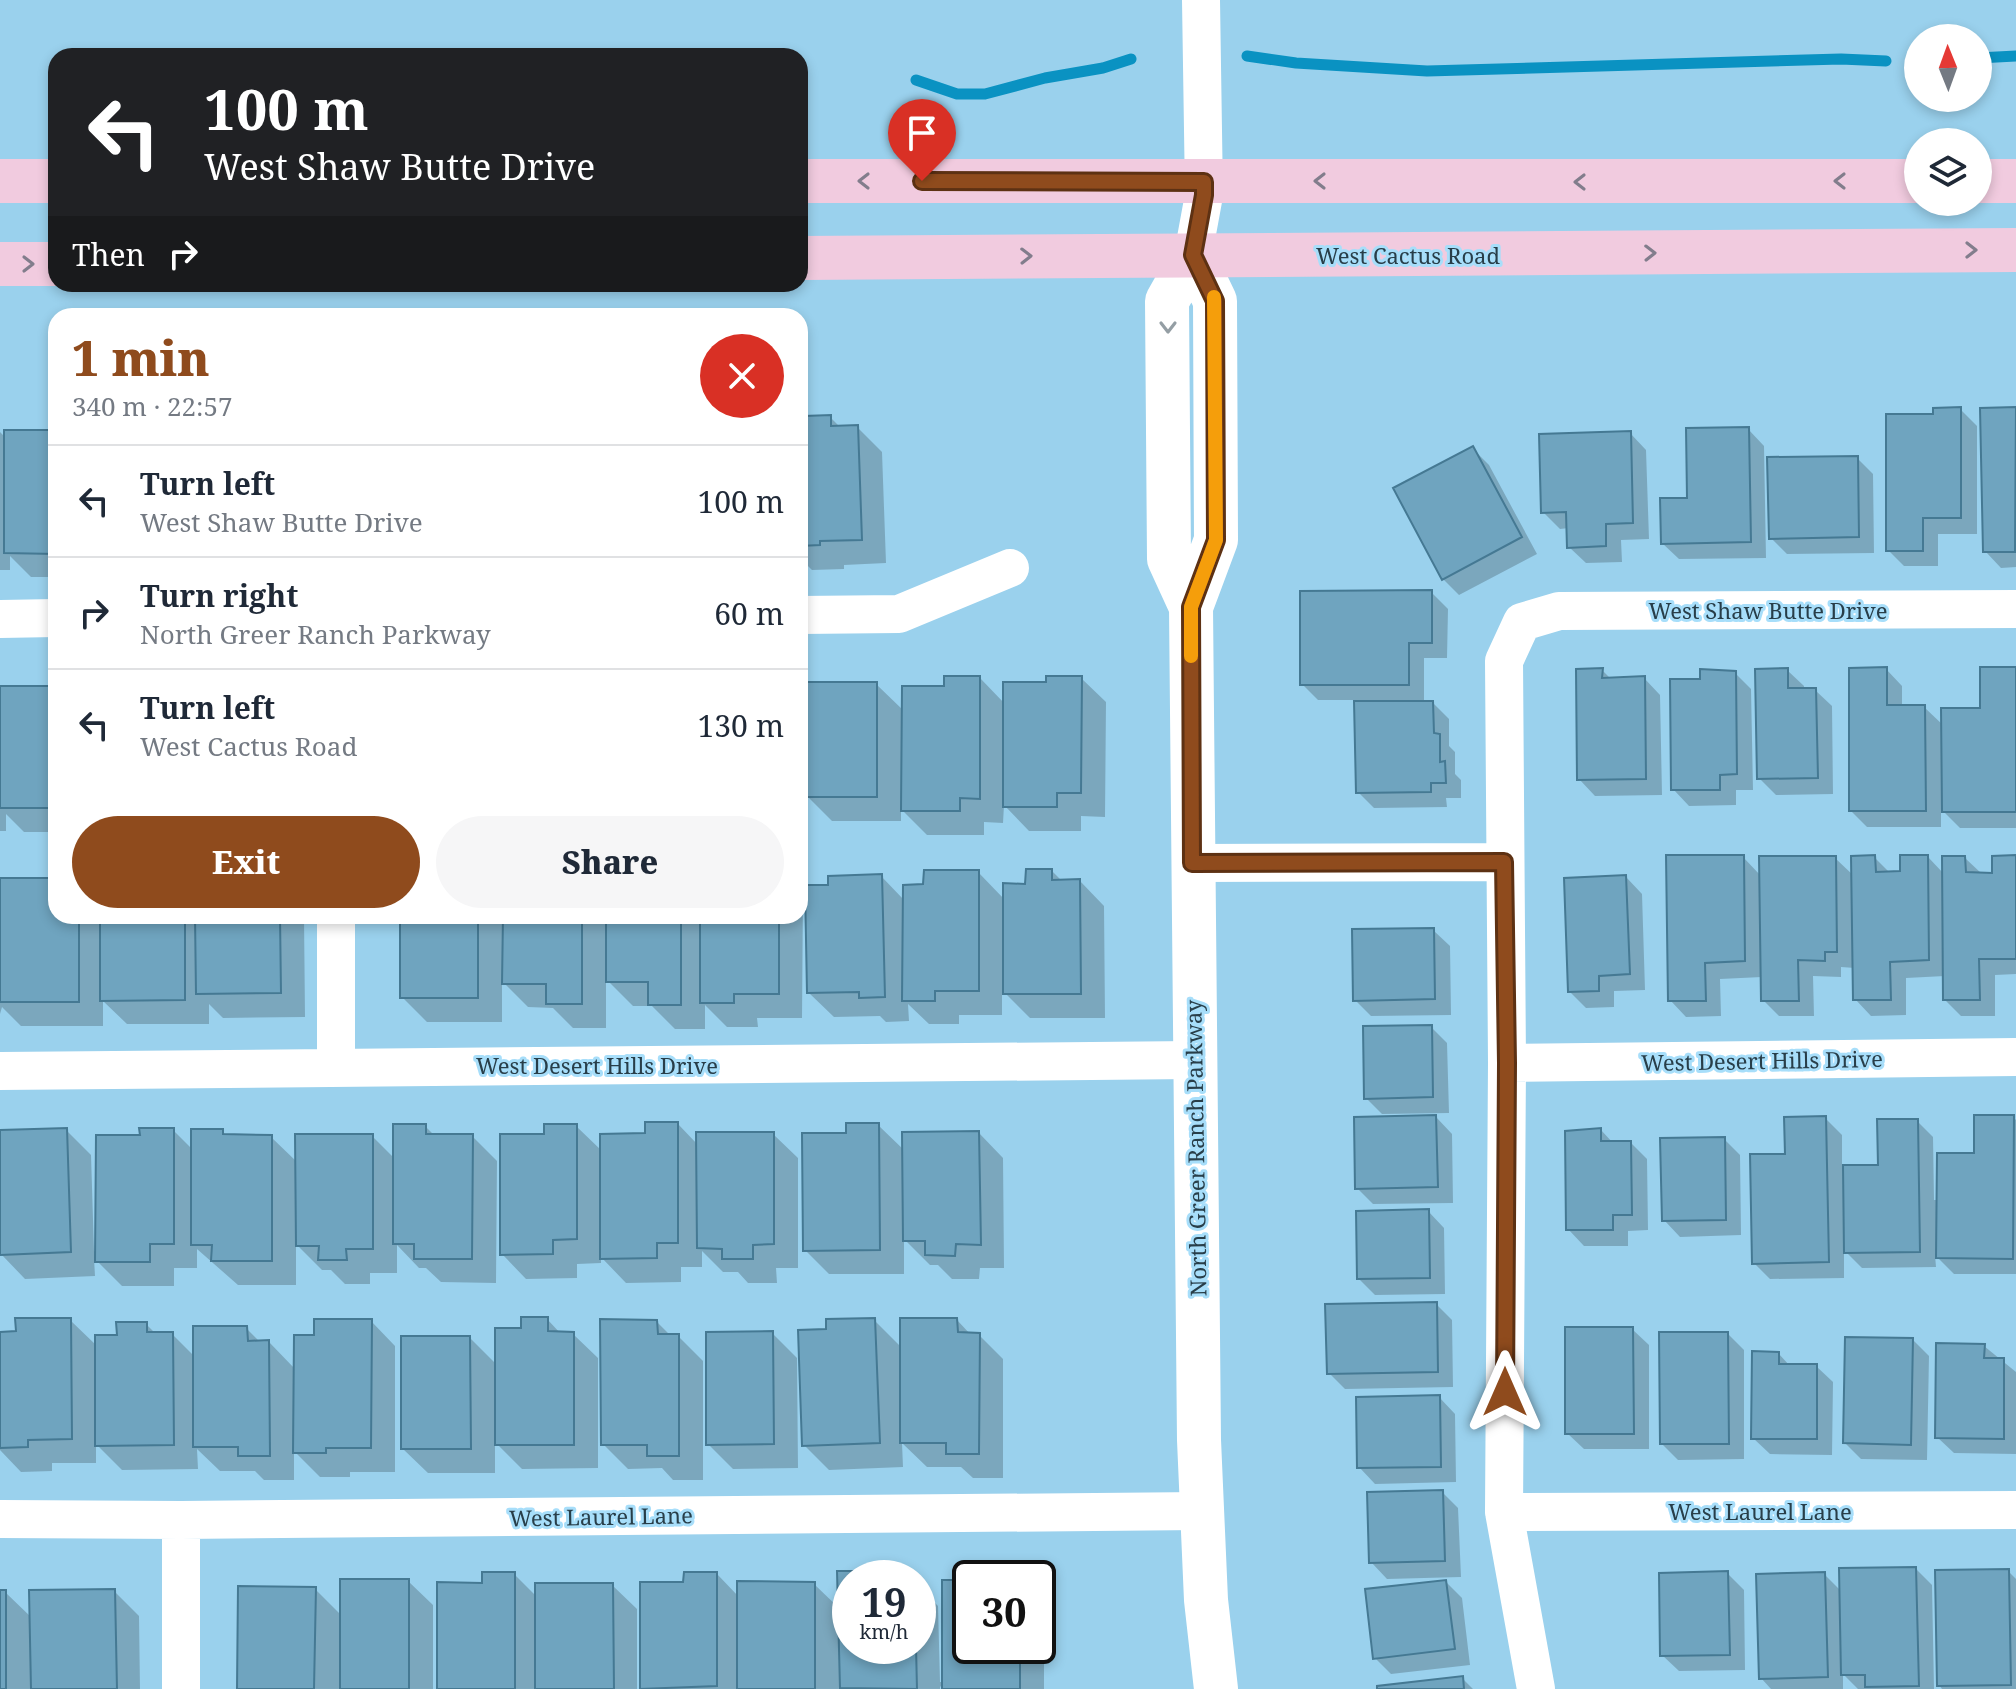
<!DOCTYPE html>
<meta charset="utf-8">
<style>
:root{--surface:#fff;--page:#f6f6f7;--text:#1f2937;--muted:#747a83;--line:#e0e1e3;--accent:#8f4b1d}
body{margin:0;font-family:"Noto Serif",serif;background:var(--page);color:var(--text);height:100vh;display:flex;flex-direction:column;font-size:30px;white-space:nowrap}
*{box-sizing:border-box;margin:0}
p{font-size:26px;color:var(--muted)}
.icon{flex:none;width:44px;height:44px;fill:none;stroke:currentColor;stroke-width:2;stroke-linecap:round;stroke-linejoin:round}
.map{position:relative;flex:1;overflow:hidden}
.side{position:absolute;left:48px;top:308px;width:760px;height:616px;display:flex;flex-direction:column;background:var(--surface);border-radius:24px;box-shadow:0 4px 12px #0003}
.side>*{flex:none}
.guide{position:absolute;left:48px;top:48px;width:760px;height:244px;border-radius:24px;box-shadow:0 4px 12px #0003;background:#202124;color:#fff;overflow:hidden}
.needle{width:52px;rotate:359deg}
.buttons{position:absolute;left:1904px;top:24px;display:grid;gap:16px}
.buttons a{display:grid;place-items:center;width:88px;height:88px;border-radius:50%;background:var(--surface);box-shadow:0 4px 12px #0003;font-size:40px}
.speed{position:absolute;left:832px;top:1560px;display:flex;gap:16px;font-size:40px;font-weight:700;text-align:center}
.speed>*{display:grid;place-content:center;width:104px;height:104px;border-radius:50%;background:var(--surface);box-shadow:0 4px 12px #0003;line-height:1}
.speed small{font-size:20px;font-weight:400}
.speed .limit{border:4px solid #111;border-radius:12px;background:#fff;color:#111}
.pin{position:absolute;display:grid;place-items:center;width:68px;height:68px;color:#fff;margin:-82px -34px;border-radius:50% 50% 50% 0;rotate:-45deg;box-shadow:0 0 8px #0007}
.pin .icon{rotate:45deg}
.me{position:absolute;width:88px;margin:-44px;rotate:0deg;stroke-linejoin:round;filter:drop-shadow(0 0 6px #0008)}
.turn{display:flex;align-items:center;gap:28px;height:168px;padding:0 24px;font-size:36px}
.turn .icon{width:104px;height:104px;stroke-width:2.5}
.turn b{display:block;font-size:56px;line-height:68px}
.then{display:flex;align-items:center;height:76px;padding:0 24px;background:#0003;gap:16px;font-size:30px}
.round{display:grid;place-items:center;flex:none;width:84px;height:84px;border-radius:42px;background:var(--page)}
.head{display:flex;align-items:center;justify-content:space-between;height:136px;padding:0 24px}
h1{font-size:48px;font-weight:800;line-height:60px;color:var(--accent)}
.action{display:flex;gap:16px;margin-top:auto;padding:16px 24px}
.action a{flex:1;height:92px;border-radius:48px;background:var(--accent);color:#fff;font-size:32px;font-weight:800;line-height:92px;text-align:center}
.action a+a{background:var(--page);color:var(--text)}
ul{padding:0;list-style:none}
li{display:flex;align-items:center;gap:24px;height:112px;padding:0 24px;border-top:2px solid var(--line)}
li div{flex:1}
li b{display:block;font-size:30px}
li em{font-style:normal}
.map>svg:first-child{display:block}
</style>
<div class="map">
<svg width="2016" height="1689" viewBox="0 0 2016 1689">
<rect width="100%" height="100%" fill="#9ad1ed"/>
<path fill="#0003" d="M1960,409L1977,426V534H1938V566H1904L1888,550L1935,416Z
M2016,409V567L2001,568L1985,551L1982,410Z
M830,417L841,428L857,427L882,452L886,563L844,565V569L812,570L800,558V431Z
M1748,429L1764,446L1766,558L1679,559L1662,543L1689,500Z
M0,432L6,438L56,432V577H31L10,556V570H0Z
M1630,433L1646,450L1649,539L1621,540L1622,562L1586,563L1569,547V528L1560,529L1543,512Z
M1473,449L1489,465L1537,554L1459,595L1443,579Z
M1857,458L1873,474L1874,553L1787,554L1771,538Z
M1431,592L1448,609L1447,658H1424V703H1433L1449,719V746L1455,752V774L1461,780V798H1446L1447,807L1374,808L1358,792L1356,700H1318L1302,684Z
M1886,669L1902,686V707H1924L1944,726L1982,710L2016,669V828H1960L1941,809V827H1867L1851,811Z
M1602,670L1611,679L1644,678L1660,695L1662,795L1595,796L1579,779Z
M1787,670L1804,686V690H1815L1832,706L1833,794L1776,795L1759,778Z
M1735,673L1751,689L1753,790H1736V805L1689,806L1673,789Z
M980,678L1005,704L1048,684L1081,678L1106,702L1105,817L1081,816V831H1029L1004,805L1003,823L984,822V835H927L901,809V821H832L807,796L876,684L904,711L946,688Z
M0,688H56V832H24L6,814V831H0Z
M1743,857L1761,876L1835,858L1854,876L1874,857L1890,873H1902L1928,857L1944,874L1965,858L1982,874L1994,875L2016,857V974L1995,975V1016H1961L1945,1000V976L1906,978V1015L1871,1016L1855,999V968L1841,967V977L1813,976L1814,1016H1779L1763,1000L1762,977L1720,979L1721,1016L1686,1017L1670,1000Z
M1052,871L1062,881H1080L1104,906L1105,1018H1030L1002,990V1015H959V1024H929L908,1004L909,1021L886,1022L880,1016L834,1017L809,993L830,887L881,876L904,900L925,886L978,872L1005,900Z
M1626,877L1642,894L1645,990L1614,991V1007L1586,1008L1570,992Z
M0,880H56V916H304L305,1017L223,1018L209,1004V1024H127L103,1001V1026H21L2,1007L0,1014Z
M800,892L803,895L802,1018H757L758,1027H727L705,1005V1029H675L652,1006H633L606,979V1028H573L553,1008L528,1007L502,981V1022H427L402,997V916H800Z
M1433,930L1450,946L1451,1015L1371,1016L1355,1000Z
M1431,1027L1447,1043L1449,1113L1382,1114L1366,1098Z
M1436,1117L1452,1134L1453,1203L1373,1204L1357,1188Z
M2013,1117L2016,1120V1274H1954L1935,1255L1936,1267L1862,1268L1844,1250V1278L1770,1279L1754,1263L1787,1156L1825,1118L1842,1135V1167H1880L1917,1121L1933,1137L1934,1200H1938L1976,1155Z
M678,1124L698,1145L773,1134L798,1158V1268H776L777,1283H748L738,1272H723L702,1251V1267H681V1282L626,1283L601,1257V1263L577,1264V1278L526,1279L502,1254L546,1136L576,1126L602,1151Z
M878,1125L905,1151L979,1133L1003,1158L1004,1268H980L979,1279H952L938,1265H930L904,1239V1274H829L805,1250L848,1135Z
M425,1126L435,1136H472L497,1161L496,1283L441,1282L426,1268H419L397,1245V1273H370V1284H345L331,1270H322L296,1244V1285H238L197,1249V1268H174V1286H122L94,1258L95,1276L25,1279L1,1254L0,1132L66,1130L91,1155L94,1251H97L142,1137L173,1130L193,1150L222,1131L227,1136L271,1137L297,1162L372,1136L395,1159Z
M1601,1130L1613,1143H1631L1647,1159L1648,1230L1628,1231V1246H1584L1568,1229Z
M1724,1139L1740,1155L1741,1235L1680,1237L1664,1220Z
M1428,1211L1444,1228L1445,1294L1375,1295L1359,1279Z
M1436,1304L1452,1320L1453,1387L1345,1389L1329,1373Z
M547,1319L561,1334H573L598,1358V1468L522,1469L495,1442V1473H428L403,1449L470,1338L497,1365L524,1330Z
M70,1320L97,1346L146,1324L156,1334H172L195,1357L246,1328L261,1343L269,1342L296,1370L316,1337L371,1321L395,1346V1472H350V1477H320L294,1451V1480H264L255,1471H220L197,1449L198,1469L122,1470L96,1444V1463H52V1471L21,1472L0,1450V1334L18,1333Z
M874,1320L902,1348L957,1320L971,1335H979L1003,1359V1478H973L961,1467H927L902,1443L903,1467L829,1470L804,1445L828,1331Z
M657,1322L671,1336H678L703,1361V1480H673L662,1468L628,1469L603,1444Z
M1632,1329L1649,1345V1449H1584L1567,1433Z
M772,1333L797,1358L798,1468L733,1469L708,1444Z
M1728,1334L1744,1350V1459L1678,1460L1662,1444Z
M1913,1340L1929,1356L1927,1460L1861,1459L1845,1443Z
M1984,1346L2016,1372V1454L1954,1453L1937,1437Z
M1779,1354L1790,1366H1816L1833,1382L1832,1455L1770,1454L1753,1438Z
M1439,1397L1455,1414L1456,1482L1375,1484L1359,1467Z
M1442,1492L1458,1508L1461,1577L1387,1579L1371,1562Z
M1916,1569L1932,1585L1934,1689H1858L1843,1674V1689H1771L1761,1678L1824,1574L1842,1592Z
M2008,1571L2016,1579V1689H1942L1939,1685Z
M839,1573H869L874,1578H850V1646H918V1586L938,1606L940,1682H944L970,1582V1646H1038V1601L1044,1607V1689H943L940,1686V1689H843L839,1685V1689H642V1584H685L717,1574L739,1597L814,1584L840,1609Z
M1727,1573L1744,1590L1745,1670L1679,1671L1662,1655Z
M514,1574L537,1597L612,1585L637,1609V1689H439L485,1585Z
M408,1581L433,1605V1689H239L315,1589L342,1616Z
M1446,1582L1462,1598L1470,1665L1391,1674L1375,1658Z
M114,1591L139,1616L140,1689H0V1592H5L32,1618Z
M1462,1678L1473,1689H1379Z"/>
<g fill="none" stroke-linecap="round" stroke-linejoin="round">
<path stroke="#0a92c2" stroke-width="11" d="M1247,56L1296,63L1427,71L1841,59L1886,61
M1978,58L2016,56
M916,80L957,94H985L1045,78L1103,68L1131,59"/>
</g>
<path fill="#6fa4bf" stroke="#457993" stroke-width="2" d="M1961,407V518H1923V551H1886V414H1933V408Z
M2016,407L2015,552H1983L1980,408Z
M831,415V426L858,425L862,540L820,541V545L800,546V429H804V416Z
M1749,427L1751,542L1661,544L1660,498H1687L1686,428Z
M4,430H56V554L4,553Z
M1631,431L1633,523L1606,524V546L1567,548L1566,512L1541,513L1539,434Z
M1473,446L1522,537L1442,580L1393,488Z
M1858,456L1859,537L1769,539L1767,457Z
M1432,590V643H1409V685H1300V591Z
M1887,667V705H1925L1926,811H1849V668Z
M1980,667H2016V812H1942L1941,708H1980Z
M1603,668L1602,678L1645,676L1646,779L1577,780L1576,669Z
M1788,668V688H1816L1818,778L1757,779L1755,669Z
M1700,669L1736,671L1737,774L1720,775V790H1671L1670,679H1700Z
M944,676H980V799L960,798V811H901L902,686H944Z
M1046,676H1082L1081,793H1057V807H1003V682H1046Z
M805,682H877V797H805Z
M0,686H56V808H0Z
M1354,701H1433L1434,733L1440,734V762L1445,761L1446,783H1431V792L1356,793Z
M1666,855H1744L1745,961L1705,963L1706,1001H1668Z
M1875,855L1876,872L1900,871V855H1928L1929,960L1890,962L1891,1000H1853L1851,856Z
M2016,855V959H1979L1980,1000H1943L1942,856H1965L1966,872L1992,873V856Z
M1759,856H1836L1837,952H1825V961L1798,960L1799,1001H1761Z
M1026,869H1052V880L1080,879L1081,994H1003V883L1025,884Z
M924,870H979V991H935V1001H902L903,885L923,884Z
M882,874L885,997L859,998V992L807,993L805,885H828V876Z
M1626,875L1630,974L1599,976V991L1568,992L1564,878Z
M0,878H56V916H79V1002H0Z
M100,916H185V1000L100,1001Z
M195,916H280L281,993L196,994Z
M400,916H478V998H400Z
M503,916H582V1004H546V984H502Z
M606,916H681V1005H648V982H606Z
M700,916H779V994H734V1003H700Z
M1434,928L1435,999L1353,1001L1352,929Z
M1432,1025L1433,1097L1364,1099L1363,1026Z
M1436,1115L1438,1187L1355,1189L1354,1117Z
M1974,1115H2014L2013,1259L1936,1258L1937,1153H1974Z
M1826,1116L1829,1262L1752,1264L1750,1154H1785L1784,1117Z
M1877,1119H1918L1920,1252L1844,1253L1843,1165H1878Z
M645,1122H678V1243H657V1258L600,1259V1134L645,1133Z
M846,1123H879L880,1250L803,1251L802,1133H846Z
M393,1124H426V1134H473L472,1259H414V1244H393Z
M544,1124H577V1239L553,1240V1254L500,1255V1134H544Z
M67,1128L71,1252L0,1255V1130Z
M139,1128H174V1244H150V1262H95L96,1135H140Z
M1601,1128V1141H1631L1632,1215H1613V1230H1566L1565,1131Z
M191,1129H223V1134L272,1135V1261H211L212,1245H191Z
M979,1131L981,1245L956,1244L955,1256L925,1255V1241H903L902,1132Z
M696,1132H774V1244L753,1245V1259H722V1249L697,1248Z
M295,1134H373V1249H346L347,1260H318L319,1246H296Z
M1725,1137L1726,1220L1662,1221L1660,1138Z
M1429,1209L1430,1278L1357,1279L1356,1211Z
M1437,1302L1438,1372L1327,1374L1325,1304Z
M521,1317H548V1331L574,1332V1445H495V1328H521Z
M15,1318H71L72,1439L28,1440V1447L0,1448V1332L16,1331Z
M875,1318L880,1443L802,1446L798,1330L826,1329V1319Z
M900,1318H957L958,1332L980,1333L979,1454H946V1443H900Z
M314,1319H372L371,1448H326V1453H293L294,1335H314Z
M600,1319L657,1320L658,1334H679V1456H647V1445H601Z
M116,1322H147V1332H173L174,1445L95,1446V1335H117Z
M193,1326H247L248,1341L269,1340L270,1456H238V1447H193Z
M1565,1327H1633L1634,1434H1565Z
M773,1331L774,1444L706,1445V1332Z
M1659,1332H1728L1729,1444H1660Z
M401,1336H470L471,1449H401Z
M1845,1337L1913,1338L1911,1445L1843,1443Z
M1936,1343L1985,1344L1984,1358H2004V1439L1935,1438Z
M1752,1351L1779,1352V1364H1817V1439H1751Z
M1440,1395L1441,1467L1357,1468L1356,1397Z
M1443,1490L1445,1561L1369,1563L1367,1492Z
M1916,1567L1919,1686L1865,1687V1675H1841L1839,1568Z
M2009,1569L2011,1685L1937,1686L1935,1570Z
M837,1571H870V1578H850V1646H916L917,1689L840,1688Z
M1728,1571L1730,1655L1660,1656L1659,1573Z
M482,1572H515V1689H437V1582L482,1583Z
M684,1572H717V1686L640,1689V1582H683Z
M1825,1572L1828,1677L1759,1679L1756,1574Z
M340,1579H409V1689H340Z
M942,1580H970V1646H1020V1689H942Z
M1446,1580L1455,1649L1373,1659L1365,1589Z
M737,1581L815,1582V1689H737Z
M535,1583H613L614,1689H535Z
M238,1586L316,1587L314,1689H237Z
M115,1589L117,1689H31L29,1590Z
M0,1590H6V1689H0Z
M1463,1676L1464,1689H1377V1686Z"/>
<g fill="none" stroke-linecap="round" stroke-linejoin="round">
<path stroke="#fff" stroke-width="38" d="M1193,255L1204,195L1201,0
M800,615L899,614L1010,568
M0,619L56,618
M1192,863L1504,862
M336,916V1068
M1507,1063L2016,1057
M0,1071L1193,1060
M1504,1512L2016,1510
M0,1519L181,1520L1201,1511
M181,1520V1689
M1536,1689L1504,1512L1507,1063L1504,661L1522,622L1559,611L2016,609"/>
<path stroke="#fff" stroke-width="44" d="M1193,255L1215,301L1216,540L1191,607L1199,1440L1206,1600L1216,1689
M1191,607L1169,559L1167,301L1193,255"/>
<path stroke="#f1cbdf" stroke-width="44" d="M0,181H56
M800,181H1918
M1978,181H2016
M800,258L2016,250
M0,264H56"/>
</g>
<defs><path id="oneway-chevron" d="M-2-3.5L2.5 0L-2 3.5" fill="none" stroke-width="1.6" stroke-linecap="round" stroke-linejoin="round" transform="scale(2)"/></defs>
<g stroke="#827d8c">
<use href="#oneway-chevron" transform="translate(864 181) rotate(-180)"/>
<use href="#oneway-chevron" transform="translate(1320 181) rotate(-180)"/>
<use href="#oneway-chevron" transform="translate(1840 181) rotate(180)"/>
<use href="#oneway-chevron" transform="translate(1580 182) rotate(-180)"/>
<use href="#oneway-chevron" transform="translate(1971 250)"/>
<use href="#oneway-chevron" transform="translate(1650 253) rotate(-1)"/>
<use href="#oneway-chevron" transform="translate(1026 256) rotate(-1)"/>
<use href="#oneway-chevron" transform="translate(28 264)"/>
</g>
<use stroke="#949ea4" href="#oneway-chevron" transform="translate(1168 327) rotate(90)"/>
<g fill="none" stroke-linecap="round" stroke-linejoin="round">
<g stroke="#5d3113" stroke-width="20">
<path id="route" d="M922,181L1204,182V195L1193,255L1215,301L1216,540L1191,607L1192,863L1504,862L1507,1063L1505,1392"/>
</g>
<use href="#route" stroke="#8f4b1d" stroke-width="14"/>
<path stroke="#f59e0b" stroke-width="14" d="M1191,656V607L1216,540L1214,297"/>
</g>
<g text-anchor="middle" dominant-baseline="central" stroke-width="6" stroke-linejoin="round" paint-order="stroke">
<g font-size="22" fill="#283e49" stroke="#a7defa">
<text x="1408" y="255">West Cactus Road</text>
<text x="1768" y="610">West Shaw Butte Drive</text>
<text transform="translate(1762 1060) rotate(-1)">West Desert Hills Drive</text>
<text x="597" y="1065">West Desert Hills Drive</text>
<text transform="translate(1195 1148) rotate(-91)">North Greer Ranch Parkway</text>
<text x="1760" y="1511">West Laurel Lane</text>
<text transform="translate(601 1516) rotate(-1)">West Laurel Lane</text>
</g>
</g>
</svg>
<div class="buttons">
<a><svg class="needle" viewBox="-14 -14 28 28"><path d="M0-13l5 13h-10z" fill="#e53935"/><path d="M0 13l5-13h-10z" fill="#747a83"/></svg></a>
<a><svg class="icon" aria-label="layers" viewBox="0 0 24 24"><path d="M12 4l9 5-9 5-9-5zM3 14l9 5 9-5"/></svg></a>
</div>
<div class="speed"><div>19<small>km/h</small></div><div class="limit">30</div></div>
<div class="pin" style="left:922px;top:181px;background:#d93025"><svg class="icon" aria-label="arrive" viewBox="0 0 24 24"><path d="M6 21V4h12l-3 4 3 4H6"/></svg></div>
<svg class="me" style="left:1505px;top:1392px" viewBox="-20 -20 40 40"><path d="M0-17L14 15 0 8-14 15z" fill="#8f4b1d" stroke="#fff" stroke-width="4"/></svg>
<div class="guide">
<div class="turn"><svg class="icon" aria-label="left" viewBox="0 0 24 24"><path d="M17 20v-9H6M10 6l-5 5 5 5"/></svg><div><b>100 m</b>West Shaw Butte Drive</div></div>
<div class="then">Then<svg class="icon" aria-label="right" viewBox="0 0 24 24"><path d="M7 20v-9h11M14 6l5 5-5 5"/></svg></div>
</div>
<section class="side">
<div class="head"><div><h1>1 min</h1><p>340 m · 22:57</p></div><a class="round" style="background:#d93025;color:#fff"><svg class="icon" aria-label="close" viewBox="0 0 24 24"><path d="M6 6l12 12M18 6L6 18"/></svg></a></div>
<ul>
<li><svg class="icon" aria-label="left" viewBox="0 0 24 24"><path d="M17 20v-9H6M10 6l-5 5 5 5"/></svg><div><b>Turn left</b><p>West Shaw Butte Drive</p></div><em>100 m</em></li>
<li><svg class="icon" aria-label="right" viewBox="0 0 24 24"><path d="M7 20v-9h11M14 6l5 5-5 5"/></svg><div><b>Turn right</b><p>North Greer Ranch Parkway</p></div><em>60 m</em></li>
<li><svg class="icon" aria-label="left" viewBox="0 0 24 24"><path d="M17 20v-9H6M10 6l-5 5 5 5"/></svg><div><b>Turn left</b><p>West Cactus Road</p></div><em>130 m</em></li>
</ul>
<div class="action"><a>Exit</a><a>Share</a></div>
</section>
</div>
